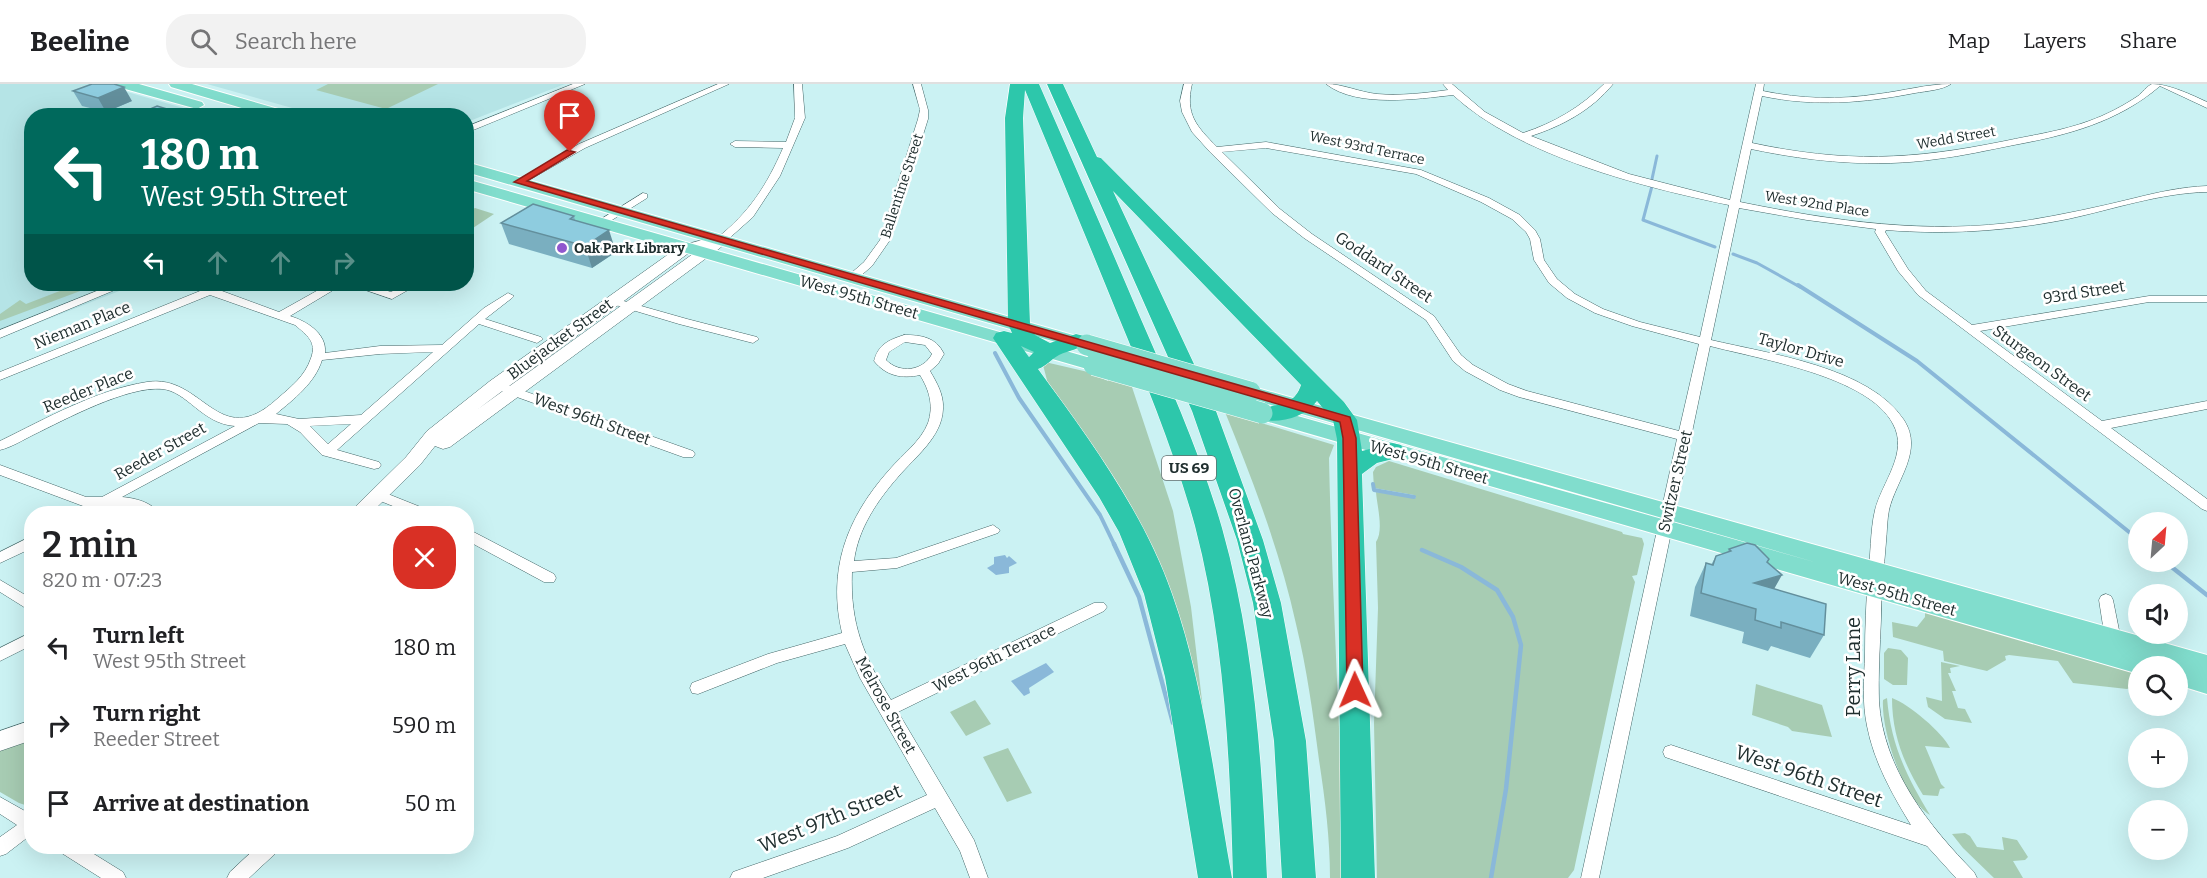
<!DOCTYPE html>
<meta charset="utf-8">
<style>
:root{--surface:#fff;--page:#f2f2f2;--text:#202124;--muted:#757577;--line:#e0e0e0}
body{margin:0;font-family:Bitter,serif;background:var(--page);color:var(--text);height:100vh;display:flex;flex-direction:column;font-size:22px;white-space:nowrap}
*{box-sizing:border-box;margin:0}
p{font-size:20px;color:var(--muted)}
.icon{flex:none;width:33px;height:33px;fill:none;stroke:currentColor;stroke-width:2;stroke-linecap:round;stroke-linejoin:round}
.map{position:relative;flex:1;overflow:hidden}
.sheet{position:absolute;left:24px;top:422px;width:450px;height:348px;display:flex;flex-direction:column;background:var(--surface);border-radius:24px;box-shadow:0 6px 24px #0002}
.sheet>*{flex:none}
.top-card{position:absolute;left:24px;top:24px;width:450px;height:183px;border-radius:24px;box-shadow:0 6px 24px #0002;background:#00695c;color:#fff;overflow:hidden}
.needle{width:39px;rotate:26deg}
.tools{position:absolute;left:2128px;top:428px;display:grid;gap:12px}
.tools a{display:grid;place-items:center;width:60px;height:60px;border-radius:50%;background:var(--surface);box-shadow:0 6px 24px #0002;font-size:30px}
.pin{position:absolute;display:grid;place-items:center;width:51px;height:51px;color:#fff;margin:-62px -26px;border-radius:50% 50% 50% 0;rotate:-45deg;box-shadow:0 0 6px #0007}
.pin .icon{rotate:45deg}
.me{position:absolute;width:66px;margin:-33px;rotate:359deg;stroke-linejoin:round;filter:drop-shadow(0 0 4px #0008)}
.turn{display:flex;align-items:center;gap:21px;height:126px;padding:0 18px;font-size:27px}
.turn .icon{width:78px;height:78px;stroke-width:2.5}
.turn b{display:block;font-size:42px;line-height:51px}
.lanes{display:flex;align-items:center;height:57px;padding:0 18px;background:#0003;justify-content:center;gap:30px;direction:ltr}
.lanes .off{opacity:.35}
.round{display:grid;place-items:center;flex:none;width:63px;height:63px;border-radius:24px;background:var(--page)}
.overview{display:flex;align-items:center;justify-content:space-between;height:102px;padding:0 18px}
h1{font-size:36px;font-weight:600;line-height:45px}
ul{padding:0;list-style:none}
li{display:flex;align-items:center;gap:18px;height:78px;padding:0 18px}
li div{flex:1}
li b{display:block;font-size:22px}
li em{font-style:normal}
header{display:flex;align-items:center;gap:36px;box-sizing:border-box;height:84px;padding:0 30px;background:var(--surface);border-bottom:2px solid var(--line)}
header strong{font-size:28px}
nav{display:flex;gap:33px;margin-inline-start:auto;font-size:21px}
.search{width:420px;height:54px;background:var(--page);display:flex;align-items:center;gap:15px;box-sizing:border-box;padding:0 21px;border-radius:24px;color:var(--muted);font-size:22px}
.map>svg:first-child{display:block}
</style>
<header>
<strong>Beeline</strong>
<div class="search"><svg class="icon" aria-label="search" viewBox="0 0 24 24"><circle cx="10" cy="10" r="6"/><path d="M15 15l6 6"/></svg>Search here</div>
<nav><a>Map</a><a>Layers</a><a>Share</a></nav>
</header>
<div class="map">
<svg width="2207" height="794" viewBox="0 0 2207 794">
<rect width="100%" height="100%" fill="#cbf2f3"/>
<path fill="#b5e4e6" d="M0,0H99L208,31L32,32V200H137L0,254Z
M207,0H565L467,38L466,32L317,31Z"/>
<path fill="#a7ccb3" d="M328,0H438L386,25L316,6Z
M475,124L494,130L467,148V128Z
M78,200H99L0,237V230L20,216L26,220Z
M1045,278L1088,288L1108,297V294L1131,300L1173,427L1191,523L1204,634L1185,574L1048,300L1043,281Z
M1225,328L1334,361L1329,374C1332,514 1341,654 1344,794H1330C1330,754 1325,715 1319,676C1313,630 1307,585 1296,540C1280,467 1253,397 1225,328Z
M1389,377L1622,448L1623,450L1642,454L1644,460L1637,491L1632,492L1635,498L1574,786L1568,794H1377L1374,639L1378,524L1376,458C1384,446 1377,422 1376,408L1416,414L1414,411L1374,404L1373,388L1376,383Z
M1925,527L2138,588L2139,605L2135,602L2127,605L2073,599L2058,577L2009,571L2005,572L2006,576L1987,587L1944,577L1943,567L1893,553L1892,538L1917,543L1925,533Z
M1888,564L1901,566L1908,574L1907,601H1893L1884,595V569Z
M1941,578L1960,582L1950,584L1951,589H1948L1956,607H1952L1958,624L1965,625L1972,639L1945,635L1928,623L1926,613L1942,617Z
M1756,600L1822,621L1832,653L1792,647L1788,643L1752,631Z
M1887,614C1891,661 1906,691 1930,731C1903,715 1881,646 1883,616Z
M1892,614C1909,620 1943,649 1950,664L1925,662L1941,700L1945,704L1940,705L1938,712L1923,711C1904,680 1892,651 1892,614Z
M975,616L991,640L966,652L950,628Z
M31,653V723L19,719L0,708V664Z
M1008,664L1032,709L1007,718L983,673Z
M1965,749L1970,752L1977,763L2004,766L2002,753L2017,756L2028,773L2025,776L2013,777L2023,794H1994L1963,764L1952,750Z"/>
<path fill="#8ab8d9" d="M1005,471L1007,474L1009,472L1017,479L1009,483V489L996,491L987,484L994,480V473Z
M1046,579L1054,588L1029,604L1030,609L1024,612L1011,597Z"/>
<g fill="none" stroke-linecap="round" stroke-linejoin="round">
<path stroke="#8ab8d9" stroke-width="3" d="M1652,95L1657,72
M1652,102L1643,136L1715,163
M1733,170L1757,179L1800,203"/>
<path stroke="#8ab8d9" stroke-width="4" d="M1798,201L1917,277L2139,456
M995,269L1019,314L1100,431L1115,462
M1373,400L1374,406L1414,413"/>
<path stroke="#8ab8d9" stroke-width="4.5" d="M1114,460L1139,513L1173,639
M1422,466L1461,483L1497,506L1513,533L1521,561L1506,705L1491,794
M2164,477L2207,511"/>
<g stroke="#446768" stroke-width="1">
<path id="street" d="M573,0H585L466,49V43Z
M718,0H729L585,64L522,100L514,98L579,60Z
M794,0H802L805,34L780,92L753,133L725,158H717V154C749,129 767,101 783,64L735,63L730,60L735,57L786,58L795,34Z
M913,0H921L928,26V35L890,156L872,182L857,195H849V191L864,178L880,156L918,35L920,26Z
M1184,0H1192C1185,30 1196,42 1217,63L1266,58L1421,86L1489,114L1520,131L1535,146L1540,155L1544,176L1557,195L1575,210L1603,225L1640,238L1700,253L1729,121C1642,103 1519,72 1453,11C1417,15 1357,24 1326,0C1343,0 1359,8 1377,10C1401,12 1425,9 1448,6L1443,0H1452L1485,28L1523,49C1554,39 1581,23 1604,0H1613C1592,26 1562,42 1531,52L1629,90L1730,116L1756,0H1764L1763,7C1801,15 1839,16 1878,10C1903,7 1927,0 1951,0C1942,6 1927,7 1915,9C1864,19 1814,23 1762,12L1752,59C1845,79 1912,76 2005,57C2033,51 2062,47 2089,37C2106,31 2123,22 2138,12C2142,9 2147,2 2152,0C2169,0 2192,11 2207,18V24L2160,2C2118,38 2068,51 2014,61C1988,66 1963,72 1937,75C1875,84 1813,78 1751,65L1740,118C1833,137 1929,151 2024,137C2061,131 2099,123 2135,114C2159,108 2182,103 2207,102V108C2160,109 2114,125 2068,135C2008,147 1948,151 1886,146L1885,148L1908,185L1926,207L1972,241L2149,212H2207V218H2149L1980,247L2102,337L2207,317V325L2111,344L2207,415V427L2202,425L1918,211L1898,187L1875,148L1876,145L1807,136L1739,124L1711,256C1770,270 1869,283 1904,336C1924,367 1896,396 1889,426C1887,436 1887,448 1886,458C1884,484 1881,509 1881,535C1880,562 1878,590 1879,617C1883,685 1929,742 1974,788L1977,794H1956L1927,762L1665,673L1663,668L1665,663L1671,661L1911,741C1892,710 1874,678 1867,642C1862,618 1864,595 1865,570C1865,545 1866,519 1868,493C1871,472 1870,447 1875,426C1882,398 1909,369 1893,340C1868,292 1759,275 1710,262L1599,794H1581L1677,355L1519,313L1500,306L1465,287L1453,277L1426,236L1304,154L1272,129L1210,68L1192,48L1182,28L1180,17ZM1266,64L1416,90L1481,118L1512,135L1526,148L1530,155L1534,176L1549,199L1567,214L1595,229L1632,242L1699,260L1679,347L1527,307L1508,300L1473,281L1461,271L1434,232L1312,150L1280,125L1222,68Z
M643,109L647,110V114L604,141L600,142L595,139Z
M114,200H129L0,254V246Z
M188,200H203L279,228L329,200H341L340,202L290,232C306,237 327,249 325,269L380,262L442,261L484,224L508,209L514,212L512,214L485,235L541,253L543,255L537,259L479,240L337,366L379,378L381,381L379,384L374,385L322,371L300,348L287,340L259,339L122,413C135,414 151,418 159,429H141L130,423L107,422L93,429H75L83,422L0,391V381L86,413H102L235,342C202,340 187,307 162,305C127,302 66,335 33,351C23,356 12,363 0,366V357C47,334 96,306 147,298C203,289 218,369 277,315C292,302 305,292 311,274C317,258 307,251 295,241L210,211L0,296V288L200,207ZM433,268L361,331L299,335L276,330C294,315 315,299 322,276L380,270ZM351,340L328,360L310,342Z
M348,200H364L391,208L406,200L417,201L392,215Z
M613,214L687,235L757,253L759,255L753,259L679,240L609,219L607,217Z
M904,251C921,251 936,253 944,270L938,280L930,287C937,299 944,311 943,325C942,353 915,373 898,393C877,417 858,445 854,477L896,474L993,441L1000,446L998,449L897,484L852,488C850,541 864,573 891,616L1094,519H1104L1107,523L1104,527L898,628L974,756L988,794H970L960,767L935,724L848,764L763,794H730L733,788L837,752L927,711L860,594L845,560L777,579L698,610L692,609L690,604L692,599L768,570L842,549C827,485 847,433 890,385C903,370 921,357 928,339C934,321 929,306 920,291C902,295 886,292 874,277C878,261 888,256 904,251ZM905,258L925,261L932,270C923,287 900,290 886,276L889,268Z
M507,301L693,367L695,370L693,373H683L503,308L501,305Z
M378,406L428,426L430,429H410L373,414L371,411L373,408Z
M466,444L554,490L556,494L554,498H544L466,456Z
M32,452V464L0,479V468Z
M0,496L32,515V528L0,508Z
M2106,510L2111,512L2113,516L2122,561L2119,565L2114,567L2109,565L2106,561L2099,516L2101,512Z
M32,548V561L0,577V564Z
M0,713L32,731V750L6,770L0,772V753L17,741L0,730Z
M57,762H81L123,788L126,794H101L60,768Z
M258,762H280L277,768L249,794H227L230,788Z"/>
</g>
<g stroke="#446768" stroke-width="1">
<path id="secondary" d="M721,151L729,156L720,164L450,363L443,365L435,362L420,381L371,429H349L406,373L427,347L490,297L680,162ZM697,167L478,325L690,168Z
M32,636V656L0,667V647Z"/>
</g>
<g stroke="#fff" stroke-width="2">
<path id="primary" d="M116,0H139L202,18L204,21L197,25L118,3Z
M169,0H192L292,29L294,32H269L171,3Z
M466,78L1094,257L1097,261L1094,265H1080L466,88Z
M466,95L1101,277L1104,281L1101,285H1087L466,105Z
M1250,302L2207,571V610L2178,601V582L2159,577L2161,582H2139V590L1255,334L1251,329L1255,324L1262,322L1818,479L1243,313L1240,308L1243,303Z"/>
</g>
<g stroke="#fff" stroke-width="1">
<path id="highway" d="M1010,0H1039C1073,78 1107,155 1140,233C1170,302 1201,371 1222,444C1254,558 1262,676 1267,794H1233C1230,676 1225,557 1195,442C1175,369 1146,299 1117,229C1087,155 1056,81 1025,6L1023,34L1030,240L1035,251L1050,259L1076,250L1084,252L1087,257C1081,266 1069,266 1059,271C1051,275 1047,282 1038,285C1088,353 1144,429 1172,510C1204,600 1215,701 1232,794H1198L1165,593L1144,510L1119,448L1099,413L993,254L996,249L1004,247L1012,249L1008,240L1005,34ZM1021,262L1034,268L1029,273Z
M1047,0H1063L1097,73L1101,74L1344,318L1357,336L1362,367L1392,359L1401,361L1404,367L1401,373L1377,379L1362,390L1375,794H1341L1337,355L1333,336L1317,317C1305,334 1278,340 1259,335L1255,330L1259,325C1278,320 1294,322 1301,301L1113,107L1216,327L1263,456L1281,519L1306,657L1316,794H1282L1274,657L1253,519L1237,456L1192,327Z"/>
</g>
<use href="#street" fill="#fff" fill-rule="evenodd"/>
<use href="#secondary" fill="#fff" fill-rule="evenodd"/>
<use href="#primary" fill="#81ddcd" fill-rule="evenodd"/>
<use href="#highway" fill="#2dc7ab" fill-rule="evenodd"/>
<g stroke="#fff" stroke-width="22" stroke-linecap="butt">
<path id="primary-bridge" d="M1087,261L1250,308
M1094,281L1262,329"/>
</g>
<use href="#primary-bridge" stroke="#81ddcd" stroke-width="21"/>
</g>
<path fill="#7aafc0" d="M73,7L132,17L106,28L82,22Z
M574,132L575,136L616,168L592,184L509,160L501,139Z
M1729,465L1768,478L1774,505L1824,551L1810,574L1771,562L1768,567L1742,559L1744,548L1690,532L1695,503L1706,479L1711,481L1716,472L1727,469Z"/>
<path fill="#638f9c" d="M124,3L132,17L106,28L98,14Z
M609,146L616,168L592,184L585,162Z
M1769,475L1758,498L1782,491L1769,514L1743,521Z"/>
<path fill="#8eccdf" stroke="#638f9c" stroke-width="1.5" d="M92,0H114L124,3L98,14L73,7Z
M157,22L190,32H134Z
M533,120L574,132L570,135L609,146L585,162L501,139Z
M1747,459L1755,461L1769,475L1767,478L1782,491L1754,499L1826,520L1824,551L1781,538V544L1755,536L1756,525L1701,509L1706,479L1713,481L1716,472L1731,467L1729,465Z"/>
<path fill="#d93025" stroke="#8d1f18" stroke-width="1.5" d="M567,66L575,68L527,97L1350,333L1356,354L1363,606L1361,611L1355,613L1350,611L1347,606L1343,354L1340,338L514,98Z"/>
<circle fill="#9057ce" stroke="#fff" stroke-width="2" cx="562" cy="164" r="6"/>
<g text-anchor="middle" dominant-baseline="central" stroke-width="5" stroke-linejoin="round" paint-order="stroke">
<g font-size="14" fill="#202f2f" stroke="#fff">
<text transform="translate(1956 54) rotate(-10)">Wedd Street</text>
<text transform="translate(1367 64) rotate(12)">West 93rd Terrace</text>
<text transform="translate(902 102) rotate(-72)">Ballentine Street</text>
<text transform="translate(1817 120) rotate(9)">West 92nd Place</text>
</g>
<g font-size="14" font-weight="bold" fill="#202f2f" stroke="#fff" text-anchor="start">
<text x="574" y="164">Oak Park Library</text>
</g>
<rect fill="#fff" stroke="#636d6d" stroke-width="1.5" x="1162" y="372" width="54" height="24" rx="4.5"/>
<g font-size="15" font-weight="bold" fill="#202f2f">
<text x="1189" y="384">US 69</text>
</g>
<g font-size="16" fill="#202f2f" stroke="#fff">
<text transform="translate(1384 183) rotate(34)">Goddard Street</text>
<text transform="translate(2084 208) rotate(-9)">93rd Street</text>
<text transform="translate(859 213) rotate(16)">West 95th Street</text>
<text transform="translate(82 241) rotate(-22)">Nieman Place</text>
<text transform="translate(560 255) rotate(-36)">Bluejacket Street</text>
<text transform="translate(1801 266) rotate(16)">Taylor Drive</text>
<text transform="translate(2042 279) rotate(36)">Sturgeon Street</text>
<text transform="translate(88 306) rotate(-22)">Reeder Place</text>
<text transform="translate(592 335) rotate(20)">West 96th Street</text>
<text transform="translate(160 367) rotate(-29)">Reeder Street</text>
<text transform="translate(1429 378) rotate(16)">West 95th Street</text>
<text transform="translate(1675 397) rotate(-77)">Switzer Street</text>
<text transform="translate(1251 469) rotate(75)">Overland Parkway</text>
<text transform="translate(1897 510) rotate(16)">West 95th Street</text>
<text transform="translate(994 574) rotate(-26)">West 96th Terrace</text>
<text transform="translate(886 621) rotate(61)">Melrose Street</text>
</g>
<g font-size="20" fill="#202f2f" stroke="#fff">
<text transform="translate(1853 583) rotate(-90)">Perry Lane</text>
<text transform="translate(1809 692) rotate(19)">West 96th Street</text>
<text transform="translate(830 734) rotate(-22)">West 97th Street</text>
</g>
</g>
</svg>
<div class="tools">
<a><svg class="needle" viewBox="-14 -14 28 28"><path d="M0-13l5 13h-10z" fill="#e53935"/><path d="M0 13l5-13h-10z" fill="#757577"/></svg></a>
<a><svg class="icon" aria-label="sound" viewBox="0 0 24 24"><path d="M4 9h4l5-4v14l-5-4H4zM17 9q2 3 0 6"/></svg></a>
<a><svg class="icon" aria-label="search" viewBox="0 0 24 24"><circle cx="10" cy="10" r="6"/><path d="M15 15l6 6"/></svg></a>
<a>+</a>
<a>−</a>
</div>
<div class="pin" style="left:570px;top:68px;background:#d93025"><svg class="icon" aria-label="arrive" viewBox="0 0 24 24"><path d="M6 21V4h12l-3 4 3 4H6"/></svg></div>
<svg class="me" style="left:1355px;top:606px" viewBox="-20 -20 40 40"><path d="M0-17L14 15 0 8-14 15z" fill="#d93025" stroke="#fff" stroke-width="4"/></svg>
<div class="top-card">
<div class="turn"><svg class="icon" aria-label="left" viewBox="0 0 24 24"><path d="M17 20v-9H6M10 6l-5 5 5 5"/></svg><div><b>180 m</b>West 95th Street</div></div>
<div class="lanes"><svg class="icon" aria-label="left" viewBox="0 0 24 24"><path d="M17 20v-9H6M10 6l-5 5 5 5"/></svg><svg class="icon off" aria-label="ahead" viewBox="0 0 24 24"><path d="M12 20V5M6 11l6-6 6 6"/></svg><svg class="icon off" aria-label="ahead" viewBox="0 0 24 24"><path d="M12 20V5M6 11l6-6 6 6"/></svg><svg class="icon off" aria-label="right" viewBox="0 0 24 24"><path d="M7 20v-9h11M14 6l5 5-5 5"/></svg></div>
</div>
<section class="sheet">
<div class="overview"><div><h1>2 min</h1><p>820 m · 07:23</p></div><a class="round" style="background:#d93025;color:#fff"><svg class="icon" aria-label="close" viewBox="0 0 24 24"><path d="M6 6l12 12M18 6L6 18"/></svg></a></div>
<ul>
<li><svg class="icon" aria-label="left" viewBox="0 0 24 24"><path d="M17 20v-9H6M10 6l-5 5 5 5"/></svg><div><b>Turn left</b><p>West 95th Street</p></div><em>180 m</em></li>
<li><svg class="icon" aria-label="right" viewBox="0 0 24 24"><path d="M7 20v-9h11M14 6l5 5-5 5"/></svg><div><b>Turn right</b><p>Reeder Street</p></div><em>590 m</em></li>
<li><svg class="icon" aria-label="arrive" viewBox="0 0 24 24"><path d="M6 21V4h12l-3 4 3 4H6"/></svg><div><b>Arrive at destination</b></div><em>50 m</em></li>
</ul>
</section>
</div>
